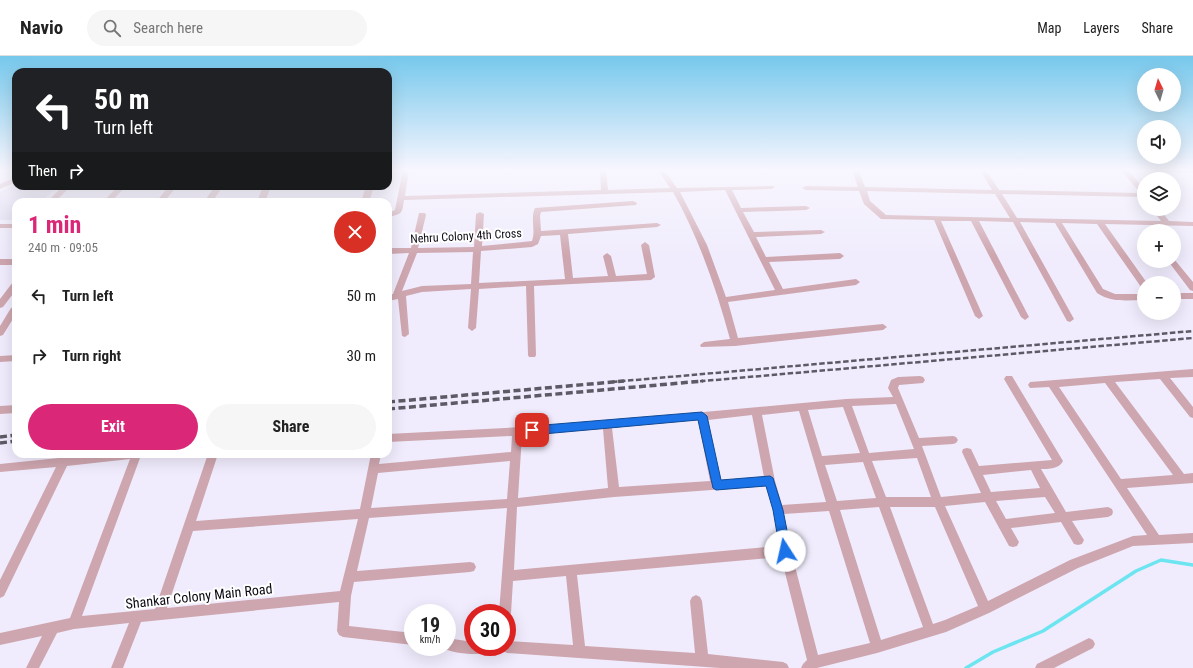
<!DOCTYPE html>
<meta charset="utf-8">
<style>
:root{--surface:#fff;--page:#f6f6f6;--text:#222;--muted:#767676;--line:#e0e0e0;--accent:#db2777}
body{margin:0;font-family:"Roboto Condensed",sans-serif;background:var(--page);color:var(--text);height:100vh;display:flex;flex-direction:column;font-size:15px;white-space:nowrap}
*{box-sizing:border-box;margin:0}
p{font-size:13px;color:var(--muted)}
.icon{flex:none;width:22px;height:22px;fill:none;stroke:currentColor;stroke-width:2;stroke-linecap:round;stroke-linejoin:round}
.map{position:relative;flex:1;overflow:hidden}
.panel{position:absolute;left:12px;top:142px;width:380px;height:260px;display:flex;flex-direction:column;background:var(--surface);border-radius:12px;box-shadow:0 4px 16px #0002}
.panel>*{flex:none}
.banner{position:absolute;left:12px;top:12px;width:380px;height:122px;border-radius:12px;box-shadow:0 4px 16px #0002;background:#202124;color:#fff;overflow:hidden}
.needle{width:26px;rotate:355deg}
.fabs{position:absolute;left:1137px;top:12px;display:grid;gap:8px}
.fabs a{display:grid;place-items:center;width:44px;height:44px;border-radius:50%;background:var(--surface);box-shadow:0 4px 16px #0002;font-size:20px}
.speed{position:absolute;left:404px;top:548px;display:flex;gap:8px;font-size:20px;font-weight:700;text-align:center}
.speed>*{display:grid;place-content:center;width:52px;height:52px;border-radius:50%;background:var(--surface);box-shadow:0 4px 16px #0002;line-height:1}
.speed small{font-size:10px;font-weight:400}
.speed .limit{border:6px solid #d22;background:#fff;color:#111}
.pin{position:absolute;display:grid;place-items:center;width:34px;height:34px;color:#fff;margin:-17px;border-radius:8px;box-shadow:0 2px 6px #0006}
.me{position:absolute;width:44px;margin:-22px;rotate:350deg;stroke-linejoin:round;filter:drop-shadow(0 0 3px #0008)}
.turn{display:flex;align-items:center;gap:14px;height:84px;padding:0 16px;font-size:18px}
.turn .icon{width:52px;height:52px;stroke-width:2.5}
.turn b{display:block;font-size:28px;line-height:34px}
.then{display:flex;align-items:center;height:38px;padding:0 16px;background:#0003;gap:8px;font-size:15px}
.round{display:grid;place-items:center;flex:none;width:42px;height:42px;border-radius:21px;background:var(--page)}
.overview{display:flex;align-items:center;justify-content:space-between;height:68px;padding:0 16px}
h1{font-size:24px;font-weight:700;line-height:30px;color:var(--accent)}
.cta{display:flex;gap:8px;margin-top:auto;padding:8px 16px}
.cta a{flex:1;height:46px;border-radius:24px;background:var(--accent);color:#fff;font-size:16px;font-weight:700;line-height:46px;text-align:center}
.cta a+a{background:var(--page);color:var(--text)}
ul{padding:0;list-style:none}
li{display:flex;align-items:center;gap:12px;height:60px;padding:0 16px}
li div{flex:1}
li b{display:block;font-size:15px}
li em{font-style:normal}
header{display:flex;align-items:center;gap:24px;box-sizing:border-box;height:56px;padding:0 20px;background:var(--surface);border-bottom:1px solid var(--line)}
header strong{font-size:19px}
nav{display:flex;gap:22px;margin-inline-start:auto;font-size:14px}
.search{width:280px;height:36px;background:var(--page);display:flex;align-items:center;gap:10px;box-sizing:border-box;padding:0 14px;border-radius:22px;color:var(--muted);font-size:15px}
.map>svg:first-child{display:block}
</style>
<header>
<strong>Navio</strong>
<div class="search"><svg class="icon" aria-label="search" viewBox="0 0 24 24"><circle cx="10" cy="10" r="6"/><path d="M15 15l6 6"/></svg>Search here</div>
<nav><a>Map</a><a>Layers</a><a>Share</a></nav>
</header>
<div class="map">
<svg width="1193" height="612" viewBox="0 0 1193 612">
<rect width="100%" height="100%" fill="#f0ecfd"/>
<path fill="#e0dbf1" d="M16,128V130H58L41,146H16V164H0V136Z"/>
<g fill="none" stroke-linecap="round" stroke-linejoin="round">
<path stroke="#6ce5f1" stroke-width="3.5" d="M966,612L993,596L1043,575L1136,515L1161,504L1193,509"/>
<path fill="#cea6af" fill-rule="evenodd" d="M403,114H409L405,140L601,134L600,114H606L608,134L670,132L658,114H664L677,132L773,130L775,131L771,133L732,134L741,152L806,150L810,152L806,154L743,156L754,176L821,174L825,176L821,178L756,181L766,201L840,197L844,200L840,203L769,206L783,233L856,223L860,226L856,229L728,246L738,282L883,268L887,271L883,274L735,290L701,291L700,289L704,286L730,283C716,232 699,182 673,136L404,144C402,158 402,158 388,161V157L395,154ZM725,134L775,234L726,241L707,189L680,136Z
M852,114H858L865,131L992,134L980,114H986L999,134L1140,137L1121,114H1128L1144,133V141L1002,138L1017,162L1161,165L1152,153H1160L1169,165L1193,166V170L1105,168L1147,227H1144V232L1141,231L1097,168L1062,167L1103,233L1115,238H1144V244C1128,244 1111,247 1097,237L1055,167L1020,166L1074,263L1070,266L1067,265L1013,166L979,165L1029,261L1025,264L1021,261L971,165H941L983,260L979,263L975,260L934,164L881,163L864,148L859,135L806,134L802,132L806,130L858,131ZM867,135L995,138L1010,162L886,159L870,145Z
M1158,114H1193V117L1161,116Z
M16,121V126L0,133V128Z
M63,130H71L55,146H47Z
M118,130H126L111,146H103Z
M169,130H177L164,146H156Z
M215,130H223L212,146H204Z
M263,130H271L265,146H257Z
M366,130H374L369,146H361Z
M633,145L637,147L636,149L541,156L540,160L541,175L657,167L661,169L657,171L568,178L573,222L608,220L603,200L607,197L611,200L616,220L647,218L641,189L645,186L649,189L655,221L651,224L534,230L536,299L535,301H529L528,299L526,230L479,233L476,272L472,275L468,272L471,233L422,236L406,240L409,278L405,281L402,280L398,243L388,245V239L393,238L409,197L388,198V192H411L419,157H425L426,159L418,192L474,191L476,158L480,156L484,158L482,190L532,185C536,174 530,163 535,152ZM560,179L565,223L479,227L481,195L532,191L538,188L541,180ZM473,196L471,228L422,230L402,235L417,197Z
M0,168H16V172H0Z
M0,203H16V209H0Z
M1174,203L1193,226V235L1190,234L1168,205H1174Z
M16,225V234L3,251L0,252V243L13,226Z
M1174,237H1193V243H1174Z
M14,251L16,252V258L3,279L0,280V270L11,252Z
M16,299V305L0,306V300Z
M1193,313V321L1170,322L1193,351V362L1190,361L1160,323L1115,326L1184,418L1193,417V427L1127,432L1159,479L1193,477V487L1133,490L1078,512L989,557L946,576L877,597L817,612H801L803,608L807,604L781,501L577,519L585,590L695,597L690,545L692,541L696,539L700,541L702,545L708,598L783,606L787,608L789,612H720L507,597L503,595L501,591H507V585L573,589L566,520L513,525L511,557L509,561L507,562V557H499L507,452L369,462L357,515L470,506L474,507L476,511L474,515L470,516L354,526L351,540L349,570L413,577V589L343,581L339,579L337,575L339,546L141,566L123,612H111L129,567L74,573L57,577L39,612H26L42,580L0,589V577L70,562L130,403L67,410L4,540L0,542V524L56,411L0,416V408L98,398H147L146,401L140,402L82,560L155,553L208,398H218L196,465L360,453L371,398H381L379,408L511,396L512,380L388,386V378L562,369L846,343L893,341L888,332L891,324L898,321L920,320L923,321L925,324L923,327L899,329L898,332L919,382L953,380L956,381L958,384L956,387L953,388L922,390L941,441L981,437L962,396L963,393L967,392L971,393L979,410L1052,404L1004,323L1006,320H1012L1063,405C1059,413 1049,413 1041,413L1066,456L1108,451L1112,453L1113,456L1112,459L1108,461L1072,465L1084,484L1082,488L1078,489L1074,488L1061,466L1011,472L1019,486L1017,490L1013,491L1009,490L985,446L945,450L988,545L1070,504L1133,480L1147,479L1049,331L1030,332L1028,329L1030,326ZM1105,327L1173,419L1121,423L1059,331ZM896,348L914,393L869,397L852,350ZM843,351L860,397L822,400L808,354ZM799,355L826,446L782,449L775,425L762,359ZM752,359L764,421L720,424L708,364ZM698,364L710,425L619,431L612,372ZM603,373L608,432L518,442L522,379ZM917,402L931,441H886L872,405ZM510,405L507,443L371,452L378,417ZM863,406L876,442L837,445L825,409ZM1031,414L1040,432L991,436L983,419ZM766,430L773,454L779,490L514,514L517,451L614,441ZM1045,441L1055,457L1006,463L996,445ZM879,451L923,571L881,584L840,454ZM890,451H935L978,550L945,564L933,568ZM829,455L870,587L818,599L791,495L784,458ZM358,463L340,535L167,552L193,475Z
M16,349V357L0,358V350Z
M447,582L473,586V591H499L497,595C486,600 451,599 442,591H447Z
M1089,582L1093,584L1095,588L1093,592L1054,612H1035L1037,608Z"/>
<path stroke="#5d5a66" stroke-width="2.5" stroke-dasharray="5.5 2.5" stroke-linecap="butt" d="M612,326L1193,275
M692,326L1193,282"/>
<path stroke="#5d5a66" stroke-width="3.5" stroke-dasharray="7 3.5" stroke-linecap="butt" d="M388,346L624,325
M388,353L703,325
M0,381L16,379
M0,387L16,385"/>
</g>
<linearGradient id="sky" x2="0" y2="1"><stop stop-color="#76c8ec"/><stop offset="0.57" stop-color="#f8f6fe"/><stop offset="1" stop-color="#f8f6fe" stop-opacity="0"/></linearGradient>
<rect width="1193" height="200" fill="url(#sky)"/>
<path fill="#1a73e8" stroke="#114b97" d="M702,356L707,360L721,424L770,420L773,422L783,454L791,495L789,499L785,500L781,499L780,495L773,454L766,430L716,434L713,432L698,364L532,379L527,374L532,370Z"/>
<g text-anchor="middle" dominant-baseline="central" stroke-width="4" stroke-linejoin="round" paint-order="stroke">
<g font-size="12" fill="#0d0a13" stroke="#fff">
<text transform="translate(466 180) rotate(-3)">Nehru Colony 4th Cross</text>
</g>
<g font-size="14" fill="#0d0a13" stroke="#fff">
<text transform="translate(199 540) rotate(-6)">Shankar Colony Main Road</text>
</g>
</g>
</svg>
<div class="fabs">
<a><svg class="needle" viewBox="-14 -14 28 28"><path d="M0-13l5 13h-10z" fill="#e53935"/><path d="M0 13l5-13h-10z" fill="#767676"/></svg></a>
<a><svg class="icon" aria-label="sound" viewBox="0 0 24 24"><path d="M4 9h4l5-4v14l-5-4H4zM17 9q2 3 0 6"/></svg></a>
<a><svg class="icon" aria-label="layers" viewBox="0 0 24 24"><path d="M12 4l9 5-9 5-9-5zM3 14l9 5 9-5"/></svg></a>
<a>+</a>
<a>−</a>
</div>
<div class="speed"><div>19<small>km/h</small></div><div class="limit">30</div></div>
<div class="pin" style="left:532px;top:374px;background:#d93025"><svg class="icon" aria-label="arrive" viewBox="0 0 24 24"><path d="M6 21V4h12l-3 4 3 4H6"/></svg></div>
<svg class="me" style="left:785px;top:495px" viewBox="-20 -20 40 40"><circle r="19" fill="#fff"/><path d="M0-13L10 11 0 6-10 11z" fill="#1a73e8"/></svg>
<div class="banner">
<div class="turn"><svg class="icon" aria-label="left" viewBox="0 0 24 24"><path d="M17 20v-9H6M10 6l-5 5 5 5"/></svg><div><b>50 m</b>Turn left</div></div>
<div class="then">Then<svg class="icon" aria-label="right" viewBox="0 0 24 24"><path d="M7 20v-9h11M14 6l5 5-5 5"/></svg></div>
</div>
<section class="panel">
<div class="overview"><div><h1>1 min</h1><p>240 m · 09:05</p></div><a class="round" style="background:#d93025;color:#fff"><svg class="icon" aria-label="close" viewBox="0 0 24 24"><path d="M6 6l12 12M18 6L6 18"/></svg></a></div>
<ul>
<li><svg class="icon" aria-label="left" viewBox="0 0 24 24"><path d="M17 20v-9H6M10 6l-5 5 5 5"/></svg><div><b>Turn left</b></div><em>50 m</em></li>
<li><svg class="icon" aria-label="right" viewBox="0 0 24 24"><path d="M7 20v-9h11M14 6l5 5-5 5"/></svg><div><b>Turn right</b></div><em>30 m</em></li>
</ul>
<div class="cta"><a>Exit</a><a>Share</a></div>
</section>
</div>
